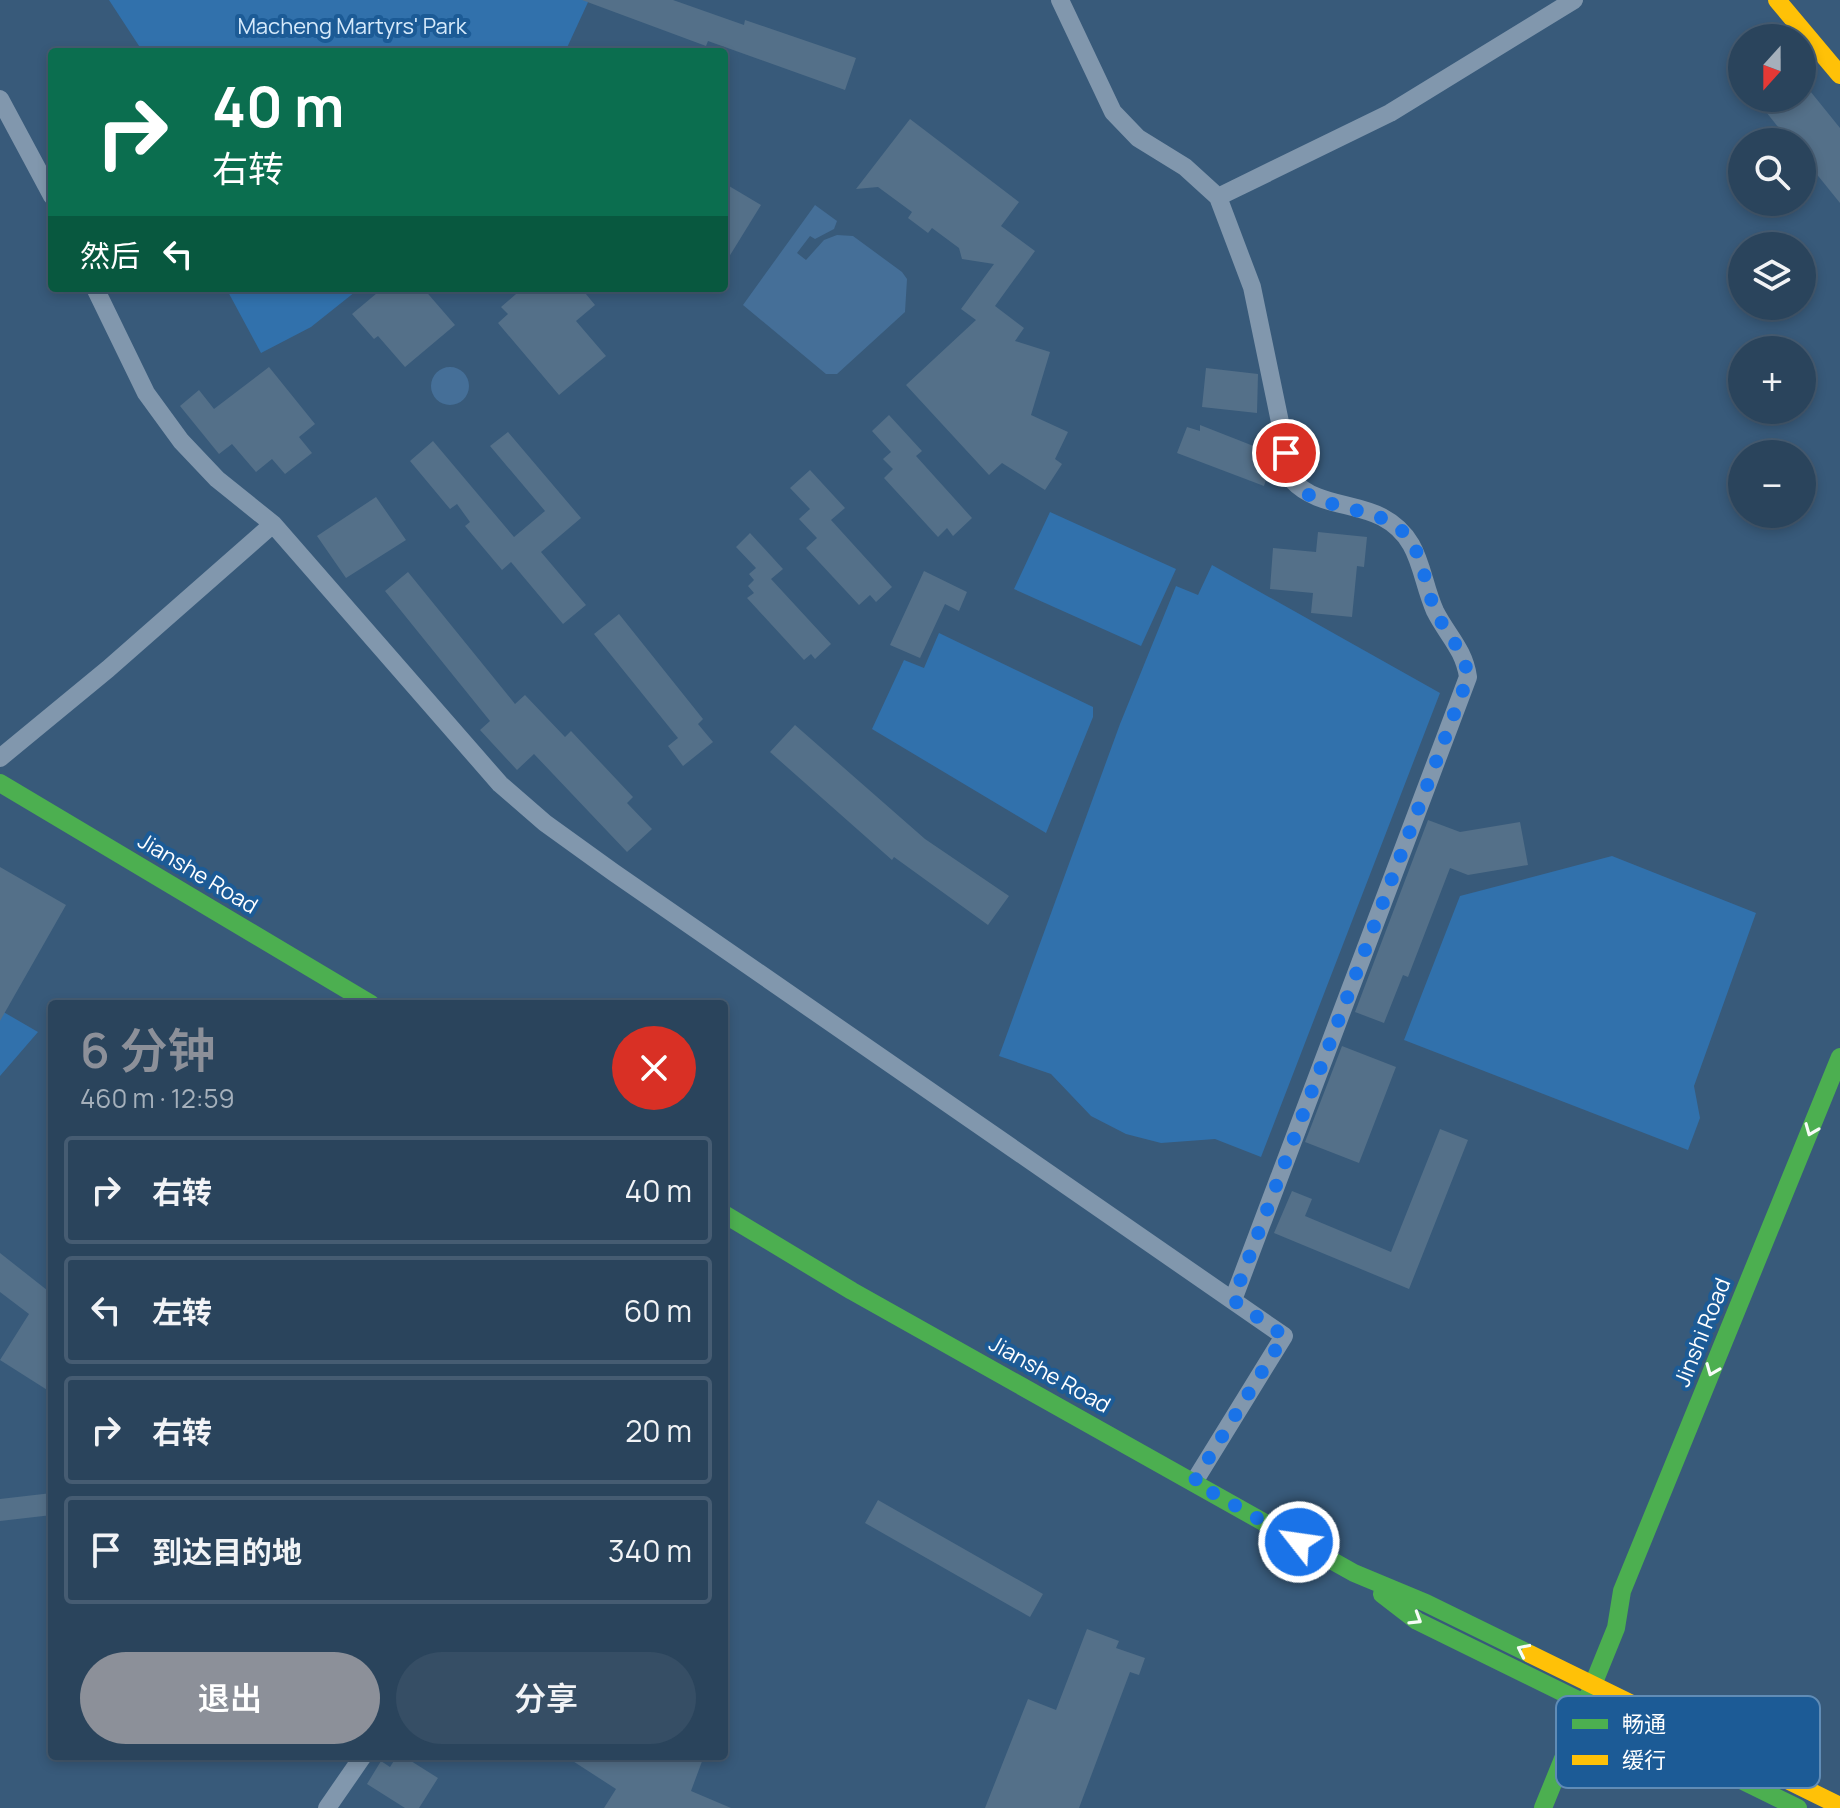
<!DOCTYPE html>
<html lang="zh">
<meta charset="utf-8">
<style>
:root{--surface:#2a445c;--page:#364e65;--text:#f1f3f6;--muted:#a5b0bb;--line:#465c72;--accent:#8c9099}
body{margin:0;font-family:Manrope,"Noto Sans SC",sans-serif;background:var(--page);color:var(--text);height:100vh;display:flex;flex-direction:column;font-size:30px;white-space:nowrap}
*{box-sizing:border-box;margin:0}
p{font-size:26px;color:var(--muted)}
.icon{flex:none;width:44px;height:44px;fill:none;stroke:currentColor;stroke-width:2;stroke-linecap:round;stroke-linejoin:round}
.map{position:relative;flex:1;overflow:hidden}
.side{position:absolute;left:48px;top:1000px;width:680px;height:760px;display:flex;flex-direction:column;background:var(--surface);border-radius:8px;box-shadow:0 4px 12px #0003,0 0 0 2px var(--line)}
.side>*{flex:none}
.banner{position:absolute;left:48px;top:48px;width:680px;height:244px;border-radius:8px;box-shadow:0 4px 12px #0003,0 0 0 2px var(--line);background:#0b6e4f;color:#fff;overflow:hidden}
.needle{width:52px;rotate:201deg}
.buttons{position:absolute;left:1728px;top:24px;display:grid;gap:16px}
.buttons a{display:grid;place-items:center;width:88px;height:88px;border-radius:50%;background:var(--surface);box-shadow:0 4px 12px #0003,0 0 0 2px var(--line);font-size:40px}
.pin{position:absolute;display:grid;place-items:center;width:68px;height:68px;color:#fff;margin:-34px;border:4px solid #fff;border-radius:50%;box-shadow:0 2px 8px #0007}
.me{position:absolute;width:88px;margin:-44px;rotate:300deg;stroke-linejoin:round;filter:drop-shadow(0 0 6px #0008)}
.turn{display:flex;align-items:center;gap:28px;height:168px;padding:0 32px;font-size:36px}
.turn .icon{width:104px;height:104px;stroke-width:2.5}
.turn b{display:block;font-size:56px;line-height:68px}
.then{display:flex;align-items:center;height:76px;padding:0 32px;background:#0003;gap:16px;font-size:30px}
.round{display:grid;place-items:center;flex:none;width:84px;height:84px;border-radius:42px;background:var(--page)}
.headline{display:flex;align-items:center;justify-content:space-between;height:136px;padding:0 32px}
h1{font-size:48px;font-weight:600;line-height:60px;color:var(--accent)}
.cta{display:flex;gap:16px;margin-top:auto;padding:16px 32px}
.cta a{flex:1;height:92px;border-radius:48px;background:var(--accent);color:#fff;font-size:32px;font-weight:600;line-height:92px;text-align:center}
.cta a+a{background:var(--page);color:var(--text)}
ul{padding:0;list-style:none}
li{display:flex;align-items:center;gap:24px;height:108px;margin:0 16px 12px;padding:0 16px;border:4px solid var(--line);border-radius:8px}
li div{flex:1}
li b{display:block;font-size:30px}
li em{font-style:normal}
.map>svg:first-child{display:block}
</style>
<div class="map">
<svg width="1840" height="1808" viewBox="0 0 1840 1808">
<rect width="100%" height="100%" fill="#385a7a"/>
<path fill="#3171ac" d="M109,0H589L565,52H143Z
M226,288H360L311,327L261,353Z
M1050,512L1176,569L1141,646L1014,589Z
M1212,565L1440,693L1261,1157L1215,1139L1161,1143L1126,1134L1091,1116L1051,1074L999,1056L1120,724L1176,586L1198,595Z
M939,633L1093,707V717L1046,833L872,729L904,660L924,668Z
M1612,856L1756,913L1694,1086L1700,1118L1688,1150L1404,1040L1460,896Z
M0,1010L38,1032L0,1076Z"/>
<path fill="#456f98" d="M815,205L837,221L834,229L815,239L810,236L797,253L806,260L824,240L837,235L853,236L902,272L907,279L905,312L837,374H826L743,305Z
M431 386a19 19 0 1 1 38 0a19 19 0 1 1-38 0Z"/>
<path fill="#547089" d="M582,0H673L744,25L745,20L856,58L845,90L708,41L706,46Z
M1802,81L1840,128V203L1802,156V142H1790L1755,98H1802Z
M910,119L1019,202L1001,226L1035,251L995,306L1024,328L1015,341L1050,352L1031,415L1068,432L1055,459L1062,464L1045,490L1002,463L989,475L906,385L976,320L961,309L994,264L962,259L959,248L932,228L928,233L908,218L912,212L878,187L856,189Z
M724,183L761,205L724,265Z
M383,288H423L455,325L405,367L378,336L374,339L352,314Z
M523,288H581L595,305L576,321L606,356L559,395L498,323L508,314L501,307Z
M269,367L315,424L299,437L312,453L285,474L272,459L256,472L232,444L219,454L180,406L199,390L214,409Z
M1206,368L1258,374L1257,413L1202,407Z
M889,415L922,451L916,456L972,518L953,536L947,528L938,537L884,478L893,469L883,459L891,452L872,431Z
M1200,425L1274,454L1264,486L1177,453L1187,427L1200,431Z
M508,432L581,518L541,552L586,605L563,624L511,562L502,570L465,526L470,522L457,504L450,509L410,461L433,441L514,537L545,511L490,446Z
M810,470L845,508L831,520L892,587L876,602L870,595L859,605L806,548L817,538L799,519L810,509L790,488Z
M376,497L406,540L346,578L317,536Z
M1318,532L1367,537L1364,567L1357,566L1352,617L1311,613L1313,593L1270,589L1273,548L1316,552Z
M750,533L783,569L771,579L831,644L815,659L811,654L804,660L747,598L754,593L748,586L754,580L749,574L756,568L736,547Z
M924,571L967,592L959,611L945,604L920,658L890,645Z
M408,572L515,704L525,695L565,737L571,731L633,797L627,803L652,829L627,852L534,754L517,770L480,730L490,721L385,591Z
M619,614L703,719L698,724L713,742L683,766L668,746L678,738L594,634Z
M795,725L925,839L1009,896L988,925L894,857L892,860L770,752Z
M1428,820L1460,832L1520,822L1528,865L1468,875L1450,868L1408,977L1403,975L1384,1023L1355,1012Z
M0,867L66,905L0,1021Z
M1342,1046L1396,1067L1359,1163L1305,1142Z
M1440,1129L1468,1140L1409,1289L1274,1233L1292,1191L1312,1199L1305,1216L1391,1252Z
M0,1253L52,1294V1393L0,1360L29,1314L0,1292Z
M52,1493V1515L0,1521V1499Z
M878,1500L1043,1594L1030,1617L865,1523Z
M1087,1629L1119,1641L1116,1648L1145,1658L1139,1675L1130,1672L1079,1808H985L1028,1699L1056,1710Z
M397,1756H403L438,1778L419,1808H405L367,1784L381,1761L390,1767Z
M565,1756H704L691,1791L731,1808H604L616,1789Z"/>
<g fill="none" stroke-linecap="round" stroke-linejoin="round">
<path stroke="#8197ad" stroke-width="18" d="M1060,0L1113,112L1138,138L1185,167L1218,197L1252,287L1292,480C1316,506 1352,502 1382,517C1422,538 1419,575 1435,611C1447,635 1464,649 1468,677L1233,1300
M0,99L52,196
M1218,197L1390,113L1574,0
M95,288L146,393L181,441L217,479L273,524L500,784L545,823L613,872L1284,1336L1194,1482
M0,758L108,669L273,524
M327,1808L363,1756"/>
<path stroke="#4caf50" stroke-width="18" d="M0,783L371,1004
M724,1214L852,1291L1354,1573L1426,1603L1530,1654
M1382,1594L1417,1621L1798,1808
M1543,1808L1616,1628L1622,1591L1840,1057"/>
<path stroke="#ffc107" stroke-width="18" d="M1777,0L1840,75
M1530,1654L1840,1806"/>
</g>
<defs><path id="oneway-chevron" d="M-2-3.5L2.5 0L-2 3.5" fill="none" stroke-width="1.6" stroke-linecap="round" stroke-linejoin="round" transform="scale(2)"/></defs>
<g stroke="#f6fbf6">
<use href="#oneway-chevron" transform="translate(1811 1130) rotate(112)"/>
<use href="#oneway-chevron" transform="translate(1712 1370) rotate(112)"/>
<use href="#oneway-chevron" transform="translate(1416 1619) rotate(32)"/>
<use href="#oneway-chevron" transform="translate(1523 1650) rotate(-154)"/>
</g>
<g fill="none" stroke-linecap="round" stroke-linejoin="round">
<path stroke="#1a73e8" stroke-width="14" stroke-dasharray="0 25.2" d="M1286,453C1288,461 1288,470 1291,477C1302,507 1370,507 1395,525C1425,547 1422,581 1436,612C1447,636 1464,649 1468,677L1233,1300L1284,1336L1194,1482L1299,1542"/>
</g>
<g text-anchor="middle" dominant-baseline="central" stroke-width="8" stroke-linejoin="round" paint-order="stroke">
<g font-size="22" fill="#d6eafb" stroke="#1c5b96">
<text x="352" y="26">Macheng Martyrs' Park</text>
</g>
<g font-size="22" fill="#fff" stroke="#1c5b96">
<text transform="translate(198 873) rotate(31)">Jianshe Road</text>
<text transform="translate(1702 1332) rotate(-68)">Jinshi Road</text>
<text transform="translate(1050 1374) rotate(29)">Jianshe Road</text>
</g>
</g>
<rect x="1556" y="1696" width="264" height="92" rx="12" fill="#1c5b96" stroke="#608cb6" stroke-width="2"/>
<rect x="1572" y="1719" width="36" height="10" fill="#4caf50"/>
<rect x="1572" y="1755" width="36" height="10" fill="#ffc107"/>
<g font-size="22" fill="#fff">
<text x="1622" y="1732">畅通</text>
<text x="1622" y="1768">缓行</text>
</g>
</svg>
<div class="buttons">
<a><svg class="needle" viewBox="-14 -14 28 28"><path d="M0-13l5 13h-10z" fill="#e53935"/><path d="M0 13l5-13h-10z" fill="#a5b0bb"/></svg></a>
<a><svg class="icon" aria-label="search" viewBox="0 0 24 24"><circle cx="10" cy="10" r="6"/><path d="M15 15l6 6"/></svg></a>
<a><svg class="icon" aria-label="layers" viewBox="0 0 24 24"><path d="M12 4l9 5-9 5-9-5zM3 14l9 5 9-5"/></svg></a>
<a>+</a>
<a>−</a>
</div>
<div class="pin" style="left:1286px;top:453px;background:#d93025"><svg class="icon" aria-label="arrive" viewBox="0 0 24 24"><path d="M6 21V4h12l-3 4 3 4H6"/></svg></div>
<svg class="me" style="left:1299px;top:1542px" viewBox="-20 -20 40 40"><circle r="17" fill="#1a73e8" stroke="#fff" stroke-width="3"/><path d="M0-11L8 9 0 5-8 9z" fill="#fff"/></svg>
<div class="banner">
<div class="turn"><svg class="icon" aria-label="right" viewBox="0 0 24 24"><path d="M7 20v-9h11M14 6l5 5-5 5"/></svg><div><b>40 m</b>右转</div></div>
<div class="then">然后<svg class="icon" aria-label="left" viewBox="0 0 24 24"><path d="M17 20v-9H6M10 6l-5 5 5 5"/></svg></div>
</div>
<section class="side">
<div class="headline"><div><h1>6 分钟</h1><p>460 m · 12:59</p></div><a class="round" style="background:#d93025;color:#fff"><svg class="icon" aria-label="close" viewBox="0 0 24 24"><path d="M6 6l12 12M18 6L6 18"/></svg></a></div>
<ul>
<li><svg class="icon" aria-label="right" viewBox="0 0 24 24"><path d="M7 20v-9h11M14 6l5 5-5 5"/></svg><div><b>右转</b></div><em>40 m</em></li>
<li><svg class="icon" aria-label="left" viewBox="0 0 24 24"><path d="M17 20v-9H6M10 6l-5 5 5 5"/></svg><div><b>左转</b></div><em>60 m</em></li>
<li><svg class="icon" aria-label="right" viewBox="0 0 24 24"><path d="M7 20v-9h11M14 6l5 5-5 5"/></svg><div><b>右转</b></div><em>20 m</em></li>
<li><svg class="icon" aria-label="arrive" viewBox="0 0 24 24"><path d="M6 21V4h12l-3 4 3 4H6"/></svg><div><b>到达目的地</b></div><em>340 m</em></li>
</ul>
<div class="cta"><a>退出</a><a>分享</a></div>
</section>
</div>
